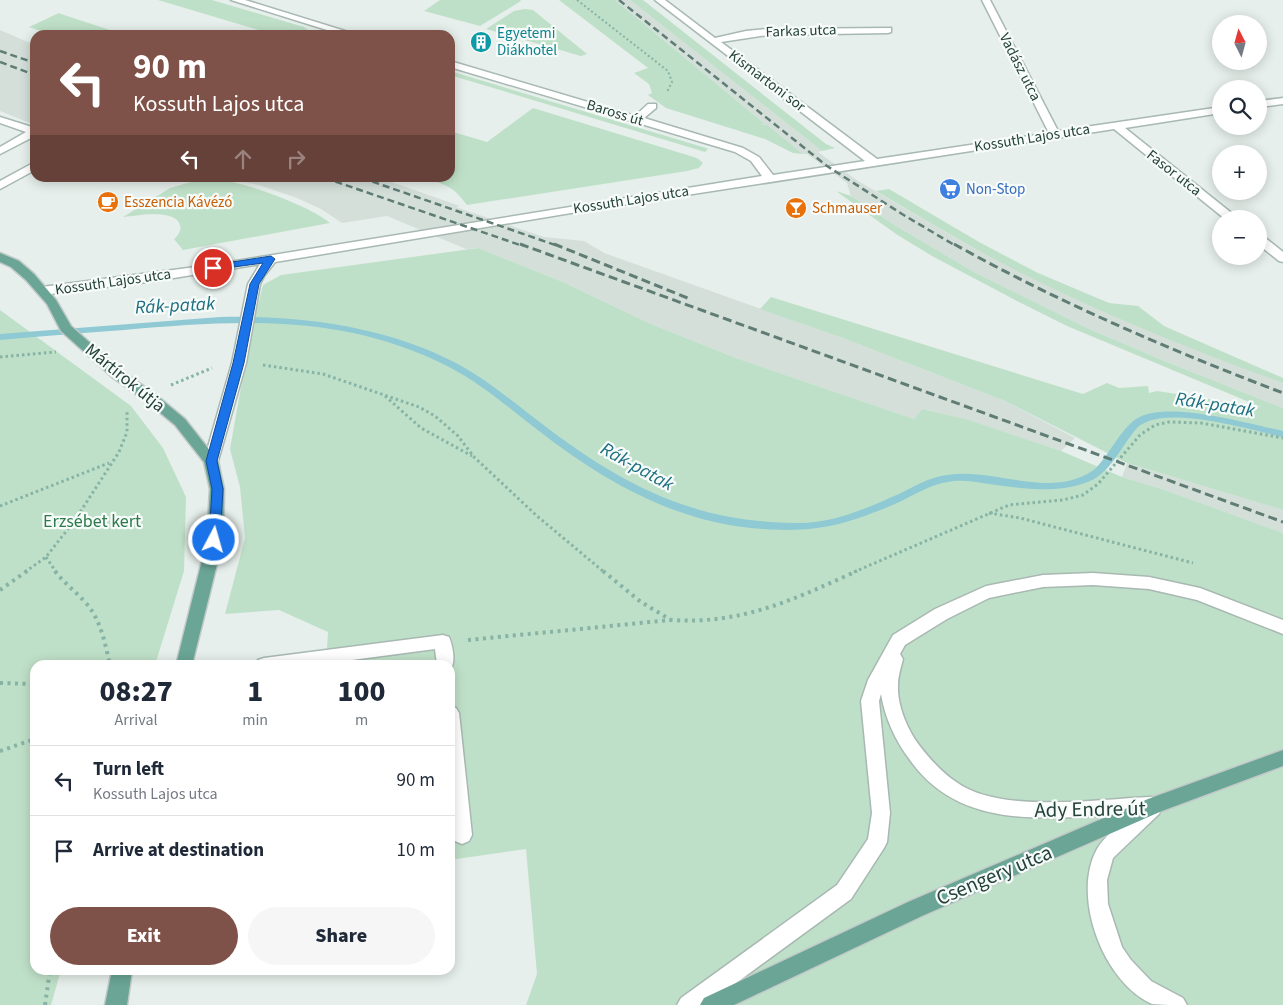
<!DOCTYPE html>
<meta charset="utf-8">
<style>
:root{--surface:#fff;--page:#f6f6f7;--text:#1f2937;--muted:#747a83;--line:#e0e1e3;--accent:#7f5249}
body{margin:0;font-family:"Source Sans 3",sans-serif;background:var(--page);color:var(--text);height:100vh;display:flex;flex-direction:column;font-size:19px;white-space:nowrap}
*{box-sizing:border-box;margin:0}
p{font-size:16px;color:var(--muted)}
.icon{flex:none;width:28px;height:28px;fill:none;stroke:currentColor;stroke-width:2;stroke-linecap:round;stroke-linejoin:round}
.map{position:relative;flex:1;overflow:hidden}
.panel{position:absolute;left:30px;top:660px;width:425px;height:315px;display:flex;flex-direction:column;background:var(--surface);border-radius:15px;box-shadow:0 2px 12px #0003}
.panel>*{flex:none}
.banner{position:absolute;left:30px;top:30px;width:425px;height:152px;border-radius:15px;box-shadow:0 2px 12px #0003;background:#7f5249;color:#fff;overflow:hidden}
.needle{width:32px;rotate:354deg}
.buttons{position:absolute;left:1212px;top:15px;display:grid;gap:10px}
.buttons a{display:grid;place-items:center;width:55px;height:55px;border-radius:50%;background:var(--surface);box-shadow:0 2px 12px #0003;font-size:25px}
.pin{position:absolute;display:grid;place-items:center;width:42px;height:42px;color:#fff;margin:-21px;border:2px solid #fff;border-radius:50%;box-shadow:0 1px 5px #0007}
.me{position:absolute;width:55px;margin:-28px;rotate:6deg;stroke-linejoin:round;filter:drop-shadow(0 0 4px #0008)}
.turn{display:flex;align-items:center;gap:18px;height:105px;padding:0 20px;font-size:22px}
.turn .icon{width:65px;height:65px;stroke-width:2.5}
.turn b{display:block;font-size:35px;line-height:42px}
.lanes{display:flex;align-items:center;height:48px;padding:0 20px;background:#0003;justify-content:center;gap:25px;direction:ltr}
.lanes .off{opacity:.35}
.eta{display:flex;justify-content:space-evenly;align-items:center;height:85px;text-align:center}
.eta b{font-size:30px;font-weight:800;line-height:35px}
.primary-button{display:flex;gap:10px;margin-top:auto;padding:10px 20px}
.primary-button a{flex:1;height:58px;border-radius:30px;background:var(--accent);color:#fff;font-size:20px;font-weight:800;line-height:58px;text-align:center}
.primary-button a+a{background:var(--page);color:var(--text)}
ul{padding:0;list-style:none}
li{display:flex;align-items:center;gap:15px;height:70px;padding:0 20px;border-top:1px solid var(--line)}
li div{flex:1}
li b{display:block;font-size:19px}
li em{font-style:normal}
.map>svg:first-child{display:block}
</style>
<div class="map">
<svg width="1283" height="1005" viewBox="0 0 1283 1005">
<rect width="100%" height="100%" fill="#e6efeb"/>
<path fill="#d4dfda" d="M615,0H630L822,151L818,152L858,181L959,240L1022,273L1129,322L1283,383V408L1162,360L1087,328L974,272L893,224L851,196L847,183L807,154H803L767,126H762L760,124L763,122Z
M0,30L35,45V125L0,111Z
M225,178H380L460,206L456,207L544,237L584,241L604,253L840,337L1005,401L1075,438L1061,451L966,419L922,409L914,419L736,358L651,324L563,282L478,248L466,249L387,216L342,223L321,209L297,198L259,185Z
M1127,463L1283,510V533L1162,489L1122,477Z"/>
<path fill="#bfe0c8" d="M158,0H212L304,27L308,30L307,35H275Z
M440,0H520L521,1L480,26L424,11Z
M559,0H615L764,123L760,125H767L803,154L793,153L765,139L666,108L648,95L652,93L649,84L634,73L648,68Z
M630,0H643L826,144L835,148L822,151Z
M525,9L533,10L587,54L581,56L486,29L514,11Z
M59,13L61,14L116,32L111,35H52L29,27Z
M450,71L706,148L708,149L705,152L450,75Z
M533,108L697,158L703,163L699,168L687,171L467,205C452,185 446,185 423,178H450V131L487,142Z
M205,178C235,178 307,204 330,223L183,250L174,239C178,236 182,230 180,225C175,208 136,216 123,217L170,188Z
M889,189L979,242L1038,273L1109,303L1138,306L1164,326L1283,378V383C1194,351 1105,315 1021,273C971,248 924,219 876,191Z
M836,191L851,196L893,224L974,272L1087,328L1162,360L1283,408V510L1127,463L1005,401L840,337L760,309L771,297L1083,394L1107,383L1119,388L1148,386L1149,393L1157,391L1261,407L1067,326L1017,301L932,256L896,234Z
M478,248L563,282L651,324L736,358L914,419L922,409L966,419L1061,451L1122,477L1162,489L1283,533V1005H526L537,974L526,849L450,860V665H326L328,632L279,610L225,614L245,538L240,487L230,449L250,336L263,285L281,275Z
M0,310L131,406L163,448L186,497L184,571L155,665H35V970H61L51,1005H0Z"/>
<g fill="none" stroke-linecap="round" stroke-linejoin="round">
<path fill="#8ec9d4" fill-rule="evenodd" d="M220,317C299,315 387,326 458,364C491,382 519,407 550,430C628,488 696,522 796,523C832,524 867,508 899,494C915,486 930,477 947,475C995,467 1051,501 1095,469C1109,455 1121,429 1136,419C1165,399 1250,424 1283,431V437C1251,430 1160,402 1136,429C1120,448 1110,475 1085,483C1053,494 1021,488 989,484C976,482 961,479 948,482C930,484 913,496 897,503C848,524 818,533 763,529C678,524 605,482 539,431C510,409 482,384 449,367C343,313 238,320 124,330C83,333 41,336 0,340V334Z"/>
<g stroke="#a8b8b2" stroke-width="3">
<path id="minor" d="M231,0H245L358,35H343Z
M655,0H665L715,38L746,31L768,29L891,28V32L888,33L768,35L721,42L877,159L1049,133L982,0H990L1058,131L1221,107V113L1125,128L1239,219H1225L1114,129L583,211L275,262L264,276L260,284L246,363L218,461L216,465H206L204,461L232,363L248,284L260,264L155,281L42,295L36,291L42,287L211,265L762,176L751,161L735,152L450,67V61L635,116L648,104H656V108L644,118L743,148L759,157L773,175L865,161Z
M1283,98V104L1259,107V101Z
M0,117L35,128V136L0,154V147L26,132L0,123Z
M35,162V170L0,189V181Z
M1259,236H1263L1283,252V262L1279,261L1259,245Z
M1093,573L1149,577L1200,588L1283,620V634L1197,600L1149,589L1093,585L1043,587L989,598L947,619L905,645L900,654L903,659C901,667 898,676 898,685C897,705 907,729 919,745C932,762 947,778 966,788C1013,812 1099,799 1151,797L1158,799L1161,808L1159,814L1113,858L1107,880L1108,904L1122,947L1131,960L1151,981L1183,998L1187,1005C1177,1005 1161,1005 1152,1004C1103,982 1071,896 1097,849C1104,836 1122,824 1133,814C1054,817 962,834 910,760C895,740 885,718 881,694L879,701L890,813L887,842L884,848L851,899L706,1005H677L681,998L837,885L868,839L872,813L861,701L868,680L893,635L935,609L986,586L1043,575Z
M443,635L449,637C453,646 456,663 450,670V665H437L435,649L314,665H256L258,660L264,658Z
M450,706L456,708L459,713L472,835L469,841L462,844L455,841L452,835L450,808Z"/>
</g>
<g stroke="#c2cac8" stroke-width="3">
<path id="major" d="M0,253L19,261L34,274L56,300L71,326L122,371L156,395L185,419L218,461L224,489L223,540L192,665H176L207,540L210,489L204,462L175,425L146,401L112,377L61,331L47,304L26,280L11,267L0,262Z
M1283,750V766L1162,811L922,916L734,1005H700L704,998L908,902L1148,799Z
M112,970H132L127,1005H105Z"/>
</g>
<path stroke="#86b3a5" stroke-width="2" stroke-dasharray="2 2.5" stroke-linecap="butt" d="M577,0L668,71L672,82L667,92"/>
<path stroke="#86b3a5" stroke-width="3" stroke-dasharray="2.5 3" stroke-linecap="butt" d="M0,357L56,352
M263,365L323,374L419,407L435,416L458,436L474,457L537,516L604,572
M171,385L212,368
M385,396L421,428L472,456
M0,506L109,463
M989,513L1020,518L1193,563
M46,557L56,572
M25,572L46,557L75,520L119,452L127,432V411
M854,572L1009,505L1063,500L1083,495L1098,484L1140,435L1155,425L1169,422L1201,423L1283,438"/>
<path stroke="#86b3a5" stroke-width="4" stroke-dasharray="3 4.5" stroke-linecap="butt" d="M55,571C64,583 75,591 85,602C101,619 105,644 110,665
M603,571L641,602L671,620
M0,590L27,571
M468,640L671,620C741,625 795,599 857,571
M0,683L35,684
M0,751L35,739
M45,1005L50,970"/>
<use href="#minor" fill="#fff" fill-rule="evenodd"/>
<use href="#major" fill="#6aa596" fill-rule="evenodd"/>
<path stroke="#5f7d75" stroke-width="2.5" stroke-dasharray="7 4" stroke-linecap="butt" d="M619,0L827,166L902,214L956,246
M0,51L35,63
M0,62L35,75
M325,178L523,246
M362,178L558,246"/>
<path stroke="#5f7d75" stroke-width="3" stroke-dasharray="9 4.5" stroke-linecap="butt" d="M520,244L1283,522
M554,244L690,299
M954,244C1060,303 1170,350 1283,393"/>
</g>
<path fill="#1a73e8" stroke="#114b97" d="M271,256L275,259L259,284L244,363L217,461L223,489L220,540L214,544L209,540L212,489L206,461L233,363L250,284L263,263L213,270L208,268L213,265Z"/>
<defs>
<g id="building-disc" transform="scale(1.125)"><circle r="9.5" fill="#0f9aa8" stroke="#f7fbf9"/><path d="M-4-6H4V6H1V3H-1V6H-4ZM-2.5-4.3h1.7v1.8h-1.7ZM.8-4.3h1.7v1.8H.8ZM-2.5-1h1.7V.8h-1.7ZM.8-1h1.7V.8H.8Z" fill="#fff"/></g>
<g id="supermarket-disc" transform="scale(1.125)"><circle r="9.5" fill="#3f7fe0" stroke="#f7fbf9"/><path d="M-6-5.5h2.5l.6 2H6L4.5 2H-2.5L-4.4-4H-6ZM-1.5 3.2a1.3 1.3 0 1 0 .1 0ZM3 3.2a1.3 1.3 0 1 0 .1 0Z" fill="#fff"/></g>
<g id="cafe-disc" transform="scale(1.125)"><circle r="9.5" fill="#e8710a" stroke="#f7fbf9"/><path d="M-5.5-4.5H6V0H3Q3 3.5 0 3.5H-2.5Q-5.5 3.5-5.5 0ZM3-3.2v2h1.7v-2ZM-6 4.5H4V6H-6Z" fill="#fff"/></g>
<g id="bar-disc" transform="scale(1.125)"><circle r="9.5" fill="#e8710a" stroke="#f7fbf9"/><path d="M-6-5H6L.8 .8V4.5H3.5V6h-7V4.5H-.8V.8Z" fill="#fff"/></g>
</defs>
<g fill-rule="evenodd">
<use href="#building-disc" x="481" y="42"/>
<use href="#supermarket-disc" x="950" y="189"/>
<use href="#cafe-disc" x="108" y="202"/>
<use href="#bar-disc" x="796" y="208"/>
</g>
<g text-anchor="middle" dominant-baseline="central" stroke-width="4.5" stroke-linejoin="round" paint-order="stroke">
<g font-size="15" fill="#24423a" stroke="#f7fbf9">
<text transform="translate(801 31) rotate(-2)">Farkas utca</text>
<text transform="translate(1020 67) rotate(63)">Vadász utca</text>
<text transform="translate(767 81) rotate(37)">Kismartoni sor</text>
<text transform="translate(615 113) rotate(17)">Baross út</text>
<text transform="translate(1032 138) rotate(-9)">Kossuth Lajos utca</text>
<text transform="translate(1174 173) rotate(38)">Fasor utca</text>
<text transform="translate(631 200) rotate(-9)">Kossuth Lajos utca</text>
<text transform="translate(113 282) rotate(-8)">Kossuth Lajos utca</text>
</g>
<g font-size="15" fill="#0d838f" stroke="#f7fbf9" text-anchor="start">
<text x="497" y="33">Egyetemi<tspan x="497" dy="17">Diákhotel</tspan></text>
</g>
<g font-size="15" fill="#366cbe" stroke="#f7fbf9" text-anchor="start">
<text x="966" y="189">Non-Stop</text>
</g>
<g font-size="15" fill="#c56008" stroke="#f7fbf9" text-anchor="start">
<text x="124" y="202">Esszencia Kávézó</text>
<text x="812" y="208">Schmauser</text>
</g>
<g font-size="18" fill="#24423a" stroke="#f7fbf9">
<text transform="translate(125 378) rotate(39)">Mártírok útja</text>
</g>
<g font-size="18" fill="#2d7a4b" stroke="#f7fbf9">
<text x="92" y="521">Erzsébet kert</text>
</g>
<g font-size="19" font-style="italic" fill="#1c6f80" stroke="#f7fbf9">
<text transform="translate(175 306) rotate(-3)">Rák-patak</text>
<text transform="translate(1215 405) rotate(9)">Rák-patak</text>
<text transform="translate(637 467) rotate(29)">Rák-patak</text>
</g>
<g font-size="21" fill="#24423a" stroke="#f7fbf9">
<text transform="translate(1090 809) rotate(-1)">Ady Endre út</text>
<text transform="translate(994 875) rotate(-23)">Csengery utca</text>
</g>
</g>
</svg>
<div class="buttons">
<a><svg class="needle" viewBox="-14 -14 28 28"><path d="M0-13l5 13h-10z" fill="#e53935"/><path d="M0 13l5-13h-10z" fill="#747a83"/></svg></a>
<a><svg class="icon" aria-label="search" viewBox="0 0 24 24"><circle cx="10" cy="10" r="6"/><path d="M15 15l6 6"/></svg></a>
<a>+</a>
<a>−</a>
</div>
<div class="pin" style="left:213px;top:268px;background:#d93025"><svg class="icon" aria-label="arrive" viewBox="0 0 24 24"><path d="M6 21V4h12l-3 4 3 4H6"/></svg></div>
<svg class="me" style="left:214px;top:540px" viewBox="-20 -20 40 40"><circle r="17" fill="#1a73e8" stroke="#fff" stroke-width="3"/><path d="M0-11L8 9 0 5-8 9z" fill="#fff"/></svg>
<div class="banner">
<div class="turn"><svg class="icon" aria-label="left" viewBox="0 0 24 24"><path d="M17 20v-9H6M10 6l-5 5 5 5"/></svg><div><b>90 m</b>Kossuth Lajos utca</div></div>
<div class="lanes"><svg class="icon" aria-label="left" viewBox="0 0 24 24"><path d="M17 20v-9H6M10 6l-5 5 5 5"/></svg><svg class="icon off" aria-label="ahead" viewBox="0 0 24 24"><path d="M12 20V5M6 11l6-6 6 6"/></svg><svg class="icon off" aria-label="right" viewBox="0 0 24 24"><path d="M7 20v-9h11M14 6l5 5-5 5"/></svg></div>
</div>
<section class="panel">
<div class="eta">
<div><b>08:27</b><p>Arrival</p></div>
<div><b>1</b><p>min</p></div>
<div><b>100</b><p>m</p></div>
</div>
<ul>
<li><svg class="icon" aria-label="left" viewBox="0 0 24 24"><path d="M17 20v-9H6M10 6l-5 5 5 5"/></svg><div><b>Turn left</b><p>Kossuth Lajos utca</p></div><em>90 m</em></li>
<li><svg class="icon" aria-label="arrive" viewBox="0 0 24 24"><path d="M6 21V4h12l-3 4 3 4H6"/></svg><div><b>Arrive at destination</b></div><em>10 m</em></li>
</ul>
<div class="primary-button"><a>Exit</a><a>Share</a></div>
</section>
</div>
